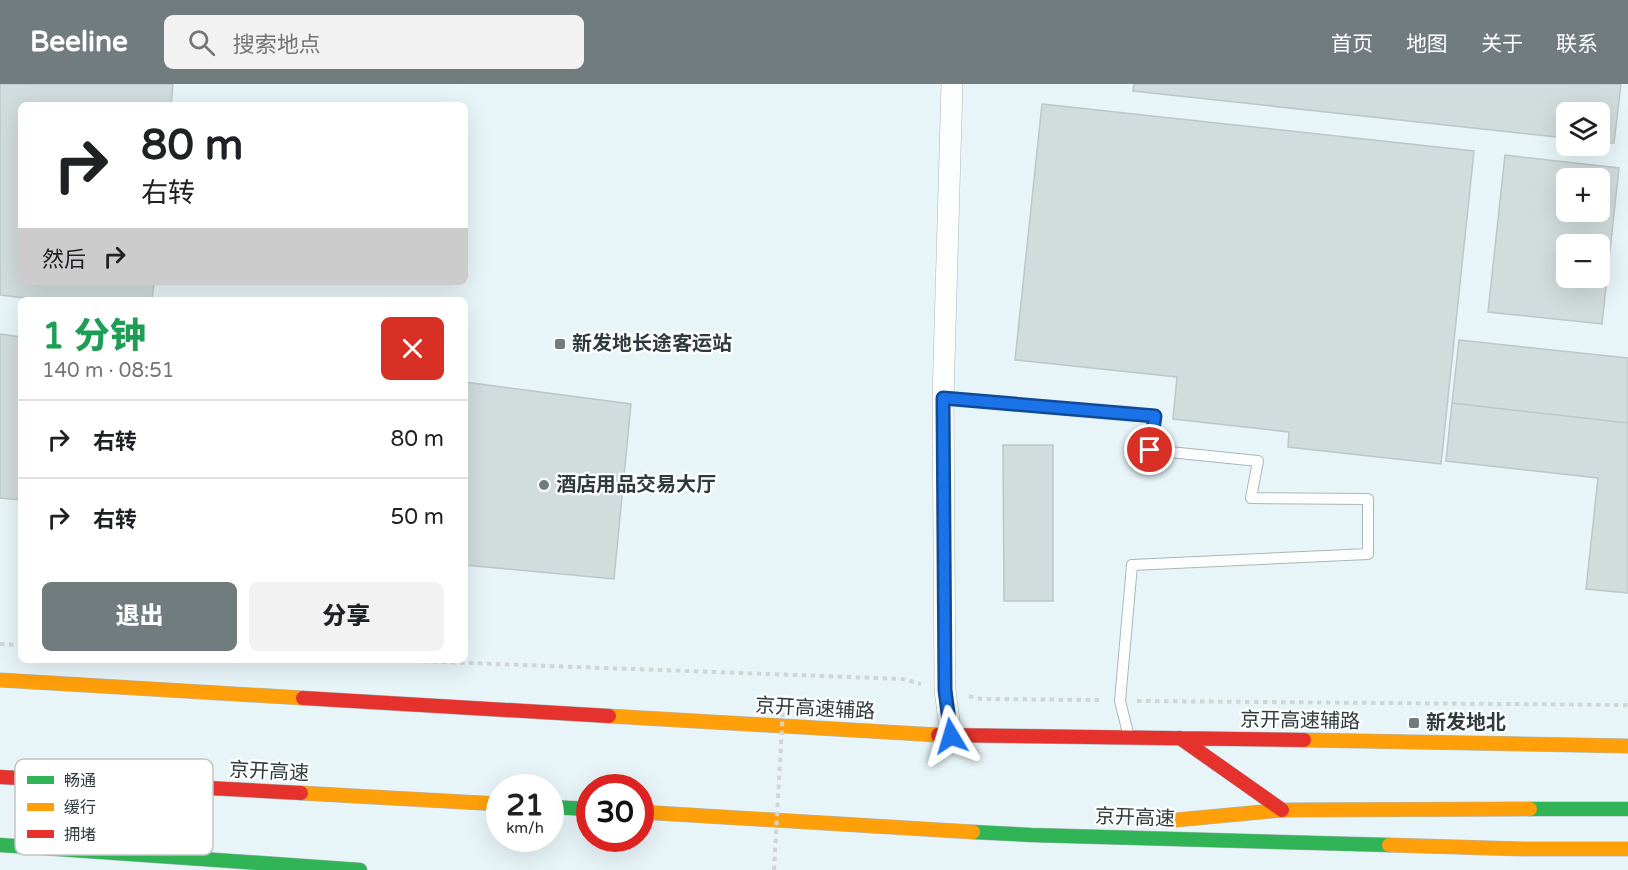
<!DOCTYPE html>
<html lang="zh">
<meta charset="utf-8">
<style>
:root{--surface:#fff;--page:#f2f2f2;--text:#202124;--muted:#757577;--line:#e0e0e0;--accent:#707c7e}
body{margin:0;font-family:"Varela Round","Noto Sans SC",sans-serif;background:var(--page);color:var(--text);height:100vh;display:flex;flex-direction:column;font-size:22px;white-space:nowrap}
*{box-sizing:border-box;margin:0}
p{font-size:20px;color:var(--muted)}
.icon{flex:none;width:33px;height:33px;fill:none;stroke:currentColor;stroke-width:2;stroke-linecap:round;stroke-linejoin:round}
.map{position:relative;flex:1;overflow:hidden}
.side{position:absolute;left:18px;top:213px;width:450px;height:366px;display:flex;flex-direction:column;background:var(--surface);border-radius:9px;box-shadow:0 6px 24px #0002}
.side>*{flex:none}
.guide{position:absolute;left:18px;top:18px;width:450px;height:183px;border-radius:9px;box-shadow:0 6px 24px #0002;background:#fff;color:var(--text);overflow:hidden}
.fabs{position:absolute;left:1556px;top:18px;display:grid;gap:12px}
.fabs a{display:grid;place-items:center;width:54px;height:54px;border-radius:9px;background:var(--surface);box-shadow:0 6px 24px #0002;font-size:30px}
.speed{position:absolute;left:486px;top:690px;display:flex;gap:12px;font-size:30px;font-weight:700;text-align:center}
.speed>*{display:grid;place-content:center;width:78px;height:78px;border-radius:50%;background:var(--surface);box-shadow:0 6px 24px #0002;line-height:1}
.speed small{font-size:15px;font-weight:400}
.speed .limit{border:9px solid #d22;background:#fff;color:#111}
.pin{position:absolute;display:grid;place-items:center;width:51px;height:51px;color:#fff;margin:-26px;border:3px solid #fff;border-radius:50%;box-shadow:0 2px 6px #0007}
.me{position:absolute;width:66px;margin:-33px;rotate:353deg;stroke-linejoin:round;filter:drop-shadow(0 0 4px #0008)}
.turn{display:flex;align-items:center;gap:21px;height:126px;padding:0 24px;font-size:27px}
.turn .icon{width:78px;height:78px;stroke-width:2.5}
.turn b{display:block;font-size:42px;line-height:51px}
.then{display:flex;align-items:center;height:57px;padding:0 24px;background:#0003;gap:12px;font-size:22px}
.round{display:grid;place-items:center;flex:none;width:63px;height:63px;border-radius:9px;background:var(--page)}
.overview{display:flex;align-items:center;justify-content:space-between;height:102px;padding:0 24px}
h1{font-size:36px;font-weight:800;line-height:45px;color:#1e9e55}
.action{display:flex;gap:12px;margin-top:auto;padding:12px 24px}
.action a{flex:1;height:69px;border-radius:9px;background:var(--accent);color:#fff;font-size:24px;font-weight:800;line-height:69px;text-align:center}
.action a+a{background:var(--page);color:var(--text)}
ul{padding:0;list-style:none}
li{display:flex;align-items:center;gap:18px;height:78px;padding:0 24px;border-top:2px solid var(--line)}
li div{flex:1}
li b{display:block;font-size:22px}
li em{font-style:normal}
header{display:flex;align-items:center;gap:36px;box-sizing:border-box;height:84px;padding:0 30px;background:var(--accent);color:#fff}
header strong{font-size:28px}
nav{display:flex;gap:33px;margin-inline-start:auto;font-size:21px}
.search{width:420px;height:54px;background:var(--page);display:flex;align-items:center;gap:15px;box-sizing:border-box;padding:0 21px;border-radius:9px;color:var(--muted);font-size:22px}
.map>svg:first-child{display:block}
</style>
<header>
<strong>Beeline</strong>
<div class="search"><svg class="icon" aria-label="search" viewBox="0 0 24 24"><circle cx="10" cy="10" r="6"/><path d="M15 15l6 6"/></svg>搜索地点</div>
<nav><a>首页</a><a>地图</a><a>关于</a><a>联系</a></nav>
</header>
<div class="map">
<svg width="1628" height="786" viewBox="0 0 1628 786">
<rect width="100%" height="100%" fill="#e8f5f8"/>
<path fill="#d1dcdd" stroke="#bbc7c8" stroke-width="1.5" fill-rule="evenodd" d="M0,0H173L171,21H21V198H154L152,216H42L0,211Z
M1134,0H1621L1614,59L1599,58V28H1566V54L1133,7Z
M1042,20L1474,67L1441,380L1288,363L1289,348L1173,335L1177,293L1015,276Z
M1505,71L1619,84L1602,240L1488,228ZM1566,94H1599V128H1566ZM1566,160H1599V194H1566Z
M0,250L21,253V416L0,414Z
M1459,256L1628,274V339L1452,319Z
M465,298L631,320L614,495L465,481Z
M1452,319L1628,339V509L1586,505L1598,394L1446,377Z
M1003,361H1053V517H1004Z"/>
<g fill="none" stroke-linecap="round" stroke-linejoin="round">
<g stroke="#abb6b9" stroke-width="12">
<path id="lane" d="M943,314L1155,332L1150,366L1258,377L1251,414L1368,415V470L1132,481L1120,617L1128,649"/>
</g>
<g stroke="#abb6b9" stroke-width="22">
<path id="street" d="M951,652L945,606L943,314L952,0"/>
</g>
<g stroke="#abb6b9" stroke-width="15">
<path id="fast" d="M550,723L590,725
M1530,725H1628
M973,748L1031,751L1389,761
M0,761L360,786"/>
</g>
<g stroke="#abb6b9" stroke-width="15">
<path id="slow" d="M0,596L303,614
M609,632L938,651
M1304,656L1628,662
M301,709L500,720
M640,728L973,748
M1165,737L1282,726L1530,725
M1389,761L1523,765H1628"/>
</g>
<g stroke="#abb6b9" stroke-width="15">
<path id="jam" d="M303,614L609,632
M938,651L1304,656
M1180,654L1282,726
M0,693L301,709"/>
</g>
<path stroke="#d0d5d5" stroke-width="4" stroke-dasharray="4.5 4.5" stroke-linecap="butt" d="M0,560L21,561
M388,576L903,595L921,600
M969,612L981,615L1102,616
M1137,617L1628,621"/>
<use href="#lane" stroke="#fcfefe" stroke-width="10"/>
<use href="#street" stroke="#fcfefe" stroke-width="21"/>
<use href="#fast" stroke="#30b455" stroke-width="14"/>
<use href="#slow" stroke="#ff9f0a" stroke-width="14"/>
<use href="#jam" stroke="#e5322d" stroke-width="14"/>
<path stroke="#d0d5d5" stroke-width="4" stroke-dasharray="4.5 4.5" stroke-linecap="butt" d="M774,786L783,625"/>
</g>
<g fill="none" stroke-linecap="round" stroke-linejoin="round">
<g stroke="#114b97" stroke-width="15">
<path id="route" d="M951,652L945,606L943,314L1155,332L1150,366"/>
</g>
<use href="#route" stroke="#1a73e8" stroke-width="10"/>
</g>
<g fill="#707c7e" stroke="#fff" stroke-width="2">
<rect x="554" y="254" width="12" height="12" rx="3"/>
<circle cx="544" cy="401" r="6"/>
<rect x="1408" y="633" width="12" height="12" rx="3"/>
</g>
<g text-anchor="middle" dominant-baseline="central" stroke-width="4.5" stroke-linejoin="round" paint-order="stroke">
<g font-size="20" font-weight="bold" fill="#2f3b3d" stroke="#fff" text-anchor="start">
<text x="572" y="260">新发地长途客运站</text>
<text x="556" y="401">酒店用品交易大厅</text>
<text x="1426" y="639">新发地北</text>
</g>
<g font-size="20" fill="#2f3b3d" stroke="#fff">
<text transform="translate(815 625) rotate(3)">京开高速辅路</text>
<text transform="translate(1300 637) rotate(1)">京开高速辅路</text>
<text transform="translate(269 688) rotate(3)">京开高速</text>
<text transform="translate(1135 734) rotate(2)">京开高速</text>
</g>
</g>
<rect x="15" y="675" width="198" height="96" rx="9" fill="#fff" stroke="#c1c4c5" stroke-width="1.5"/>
<rect x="27" y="692" width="27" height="8" fill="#30b455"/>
<rect x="27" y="719" width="27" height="8" fill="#ff9f0a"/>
<rect x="27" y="746" width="27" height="8" fill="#e5322d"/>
<g font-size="16" fill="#2f3b3d">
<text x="64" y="702">畅通</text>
<text x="64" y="729">缓行</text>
<text x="64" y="756">拥堵</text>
</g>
</svg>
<div class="fabs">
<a><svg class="icon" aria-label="layers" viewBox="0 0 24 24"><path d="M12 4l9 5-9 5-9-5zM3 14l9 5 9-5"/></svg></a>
<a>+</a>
<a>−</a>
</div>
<div class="speed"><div>21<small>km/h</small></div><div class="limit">30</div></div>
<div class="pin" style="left:1150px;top:366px;background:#d93025"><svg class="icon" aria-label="arrive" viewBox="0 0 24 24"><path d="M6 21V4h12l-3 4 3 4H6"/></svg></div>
<svg class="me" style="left:951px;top:652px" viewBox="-20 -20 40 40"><path d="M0-17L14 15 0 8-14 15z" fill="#1a73e8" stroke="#fff" stroke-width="4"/></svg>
<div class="guide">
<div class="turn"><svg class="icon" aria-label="right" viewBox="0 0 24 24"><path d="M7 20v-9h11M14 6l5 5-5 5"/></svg><div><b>80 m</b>右转</div></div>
<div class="then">然后<svg class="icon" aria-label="right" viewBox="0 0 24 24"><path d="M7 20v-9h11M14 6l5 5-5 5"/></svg></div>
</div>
<section class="side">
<div class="overview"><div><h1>1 分钟</h1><p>140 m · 08:51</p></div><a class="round" style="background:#d93025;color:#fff"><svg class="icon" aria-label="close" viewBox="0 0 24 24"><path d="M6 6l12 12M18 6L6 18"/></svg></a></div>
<ul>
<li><svg class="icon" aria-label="right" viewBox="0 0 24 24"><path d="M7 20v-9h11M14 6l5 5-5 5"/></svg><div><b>右转</b></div><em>80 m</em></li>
<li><svg class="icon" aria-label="right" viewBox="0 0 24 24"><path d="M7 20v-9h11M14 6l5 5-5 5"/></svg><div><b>右转</b></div><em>50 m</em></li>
</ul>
<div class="action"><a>退出</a><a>分享</a></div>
</section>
</div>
